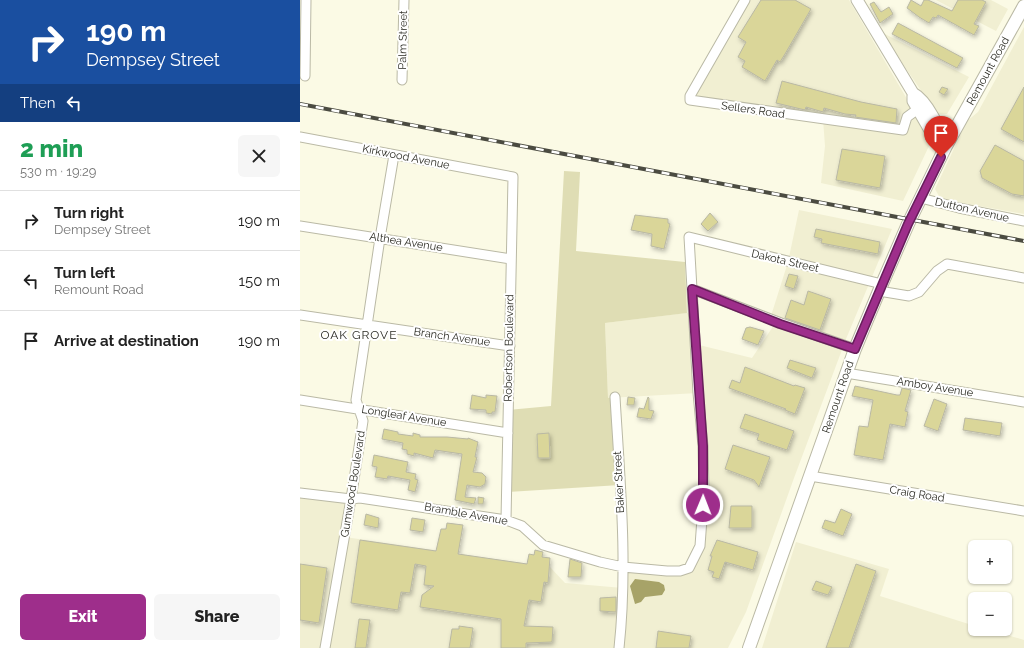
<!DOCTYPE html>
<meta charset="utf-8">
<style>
:root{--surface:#fff;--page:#f6f6f6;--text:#222;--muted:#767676;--line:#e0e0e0;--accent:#9e2e8b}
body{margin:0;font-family:Raleway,sans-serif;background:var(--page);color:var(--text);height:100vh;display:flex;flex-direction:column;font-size:15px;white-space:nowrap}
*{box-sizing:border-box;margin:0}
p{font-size:13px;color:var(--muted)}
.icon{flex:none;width:22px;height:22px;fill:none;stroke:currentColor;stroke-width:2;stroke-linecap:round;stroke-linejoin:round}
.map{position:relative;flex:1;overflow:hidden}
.details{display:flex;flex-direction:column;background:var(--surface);width:300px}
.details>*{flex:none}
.guide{background:#1a4fa0;color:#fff;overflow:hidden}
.fabs{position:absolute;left:668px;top:540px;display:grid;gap:8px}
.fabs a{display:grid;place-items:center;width:44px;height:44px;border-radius:6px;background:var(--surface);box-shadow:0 1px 3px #0004;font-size:20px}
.pin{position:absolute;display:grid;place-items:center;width:34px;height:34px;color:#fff;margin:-41px -17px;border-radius:50% 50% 50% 0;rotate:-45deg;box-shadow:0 0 4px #0007}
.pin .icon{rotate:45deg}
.me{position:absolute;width:44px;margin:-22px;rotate:1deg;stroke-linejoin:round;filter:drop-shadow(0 0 3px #0008)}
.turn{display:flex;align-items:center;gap:14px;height:84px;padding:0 20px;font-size:18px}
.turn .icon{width:52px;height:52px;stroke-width:2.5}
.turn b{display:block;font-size:28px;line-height:34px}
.then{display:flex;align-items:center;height:38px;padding:0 20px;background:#0003;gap:8px;font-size:15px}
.round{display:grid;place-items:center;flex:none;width:42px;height:42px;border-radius:6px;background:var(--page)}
.overview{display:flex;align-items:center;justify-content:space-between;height:68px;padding:0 20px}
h1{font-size:24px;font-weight:800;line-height:30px;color:#1e9e55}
.cta{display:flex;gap:8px;margin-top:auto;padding:8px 20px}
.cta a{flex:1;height:46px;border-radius:6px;background:var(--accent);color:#fff;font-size:16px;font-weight:800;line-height:46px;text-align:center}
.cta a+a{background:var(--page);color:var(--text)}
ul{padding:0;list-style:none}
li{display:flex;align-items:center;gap:12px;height:60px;padding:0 20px;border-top:1px solid var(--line)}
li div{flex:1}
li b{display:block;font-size:15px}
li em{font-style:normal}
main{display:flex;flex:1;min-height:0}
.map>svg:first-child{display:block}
</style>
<main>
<section class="details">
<div class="guide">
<div class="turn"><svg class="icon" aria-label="right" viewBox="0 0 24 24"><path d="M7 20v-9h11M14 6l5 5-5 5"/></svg><div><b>190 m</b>Dempsey Street</div></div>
<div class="then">Then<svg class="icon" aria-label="left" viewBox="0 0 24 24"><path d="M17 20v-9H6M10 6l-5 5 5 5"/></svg></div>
</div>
<div class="overview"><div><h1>2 min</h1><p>530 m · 19:29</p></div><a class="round"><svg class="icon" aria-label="close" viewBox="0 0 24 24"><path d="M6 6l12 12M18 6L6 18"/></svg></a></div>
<ul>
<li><svg class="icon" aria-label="right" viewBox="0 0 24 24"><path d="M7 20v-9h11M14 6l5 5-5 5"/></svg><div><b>Turn right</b><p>Dempsey Street</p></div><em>190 m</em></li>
<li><svg class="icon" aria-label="left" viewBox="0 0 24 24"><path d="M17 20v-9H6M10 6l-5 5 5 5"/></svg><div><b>Turn left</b><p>Remount Road</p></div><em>150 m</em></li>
<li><svg class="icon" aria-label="arrive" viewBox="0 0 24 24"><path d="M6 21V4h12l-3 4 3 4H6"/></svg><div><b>Arrive at destination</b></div><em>190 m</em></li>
</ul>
<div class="cta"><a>Exit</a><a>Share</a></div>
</section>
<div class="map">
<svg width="724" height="648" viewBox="0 0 724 648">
<defs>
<filter id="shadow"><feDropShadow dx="1.5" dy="2.5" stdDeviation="2" flood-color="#0004"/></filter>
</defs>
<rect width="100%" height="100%" fill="#fbfae5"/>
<path fill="#f1efd2" d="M445,0H549L621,123L629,146L603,201L521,183L525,146L523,119L390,100Z
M636,0H691L708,9L696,31Z
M724,27V214L646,200L639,196L635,189L667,121L678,112Z
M581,32L669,77L647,114H637Z
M499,210L592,229L546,339L494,478L446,612L428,648H0V493L51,499L45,537L250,567L265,583L323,588V567L380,571L394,560L403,505L398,393L308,398L305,323L394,312L395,344L452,358L476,322L470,319L488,262Z
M496,542L589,569L580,596L675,626V629H687L724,640V648H462Z"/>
<path fill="#dfddb4" d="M264,171L280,172L276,251L385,262L387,313L305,323L308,398L315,397L320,485L207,492L208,410L251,406Z"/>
<path fill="#a7a368" d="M335,579L359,582L364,585L365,590L362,595L345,597L341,602L335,604L330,586Z"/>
<path fill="#dad699" stroke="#b9b8a4" filter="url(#shadow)" d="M461,0H495L511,9L485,54L480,62L477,60L465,81L442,67L445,61L438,57L446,42L438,37Z
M611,0L621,6L624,0H628L652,11L658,0H682L686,2L674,24L679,26L674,35L638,15L636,18L633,17L629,23L619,17L607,8Z
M574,2L581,12L589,7L593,14L580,23L570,4Z
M598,23L663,58L657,68L592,34Z
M482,81L561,102L597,109L596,123L555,117L556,115L545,114L524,108L523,112L506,107L505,110L476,103Z
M642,87L648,89L644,95L639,92Z
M724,87V142L701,129Z
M695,145L724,161V196L712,194L682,178L680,171Z
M542,149L585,156L580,188L536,180Z
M410,213L418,222L408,231L401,224Z
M335,215L368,219V223L370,224L364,249L351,246L352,234L331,230Z
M516,229L580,242L578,254L521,243L522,239L514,237Z
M489,274L498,276L494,289L485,286Z
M508,291L531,299L520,330L485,318L491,300L504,305Z
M450,327L464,331L458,345L442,339L446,328Z
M490,360L516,368L512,378L487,368Z
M445,367L494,386L495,385L505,388L495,414L485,410L486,409L429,388L432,380L440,383Z
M555,386L597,395H600L602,388L611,390L605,411L608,412L605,427L590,424L583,460L554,455L559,426L568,427L573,400L552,396Z
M172,395L186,398V395L197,396L195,412H192V414L186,413V410L170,409Z
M328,397L335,398L334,405H327Z
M348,397L349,398V410L354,411L351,419L337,417L339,408L344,409Z
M634,399L647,404L638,431L624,426Z
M445,414L494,431L487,450L457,440L459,434L440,428Z
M665,418L702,423L700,436L663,430Z
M84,429L98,432V434L113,436V433L120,435V437H147L168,439V438L178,442L175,457H177L173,472L182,473L186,477L185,484L180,487L167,485L165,497L176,498L174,504L155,500L162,454L135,450L133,458L114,453V456L107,454V450L102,449L103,443L82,439Z
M249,433L250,458H238L237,434Z
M433,445L470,457L459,487L454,480L425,469Z
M74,455L108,462L106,472L116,474L115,479L118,480L115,492L108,490L110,480L88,476L87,479L75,477L77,467L72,466Z
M178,497L184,498L183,504H178Z
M431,506H452V528H429Z
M541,509L552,514L543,536L522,528L525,520L535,523Z
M66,514L79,518L78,528L64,525Z
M112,518L125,520L123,532L110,530Z
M147,523L163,525L158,554L227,564L229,554L234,555L235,550L243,552L242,557L250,558L248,583L244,582L241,602L229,600L224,626L253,627L252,642L226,643V648H201V619L120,607L122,595L134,586L124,585L126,566L115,564L110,593L101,592L98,610L51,603L60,540L136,551L141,529H146Z
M417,540L458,552L453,570L425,562L419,579L412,577L414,572L408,570L412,556H410Z
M270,559L282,563L281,577H268Z
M0,564L27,568L19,623L0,620Z
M556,564L576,571L549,648H526Z
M516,581L532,587L528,595L512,590Z
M316,597V612L300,611V598Z
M59,619L70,620L66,648H55Z
M159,626L173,628L170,648H149L152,629H159Z
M358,631L391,636L389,648H356Z"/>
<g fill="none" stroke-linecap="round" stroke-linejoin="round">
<g stroke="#bab9a5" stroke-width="11">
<path id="minor" d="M445,0L390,96V100L603,130L607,117L618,109
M5,76L6,0
M102,80L104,0
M0,137L213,177L206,520
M621,198L659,208L724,221
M0,226L211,259
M392,289L481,323L555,349
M579,291L609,296L619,292L637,271L647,264L724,278
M0,315L210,346
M546,373L724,402
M315,397C320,481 328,565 319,648
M0,400L208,433
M510,476L724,511
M0,493L51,499L60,498L206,520L222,526L243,545L300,562L323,567L367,571H380L389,568L400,546L404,491L403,446L398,393L389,237L582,284
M25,648L51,499L63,421L56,400L80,238L94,155"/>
</g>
<g stroke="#bab9a5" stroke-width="13">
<path id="tertiary" d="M557,0L613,93C628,101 641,131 646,146
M613,96V101L635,139L646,146"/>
</g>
<g stroke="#bab9a5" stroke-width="14">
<path id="secondary" d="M449,648L555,349L582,284L608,224L646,146L724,6"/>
</g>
<use href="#minor" stroke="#fff" stroke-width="9"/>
<use href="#tertiary" stroke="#fff" stroke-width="11"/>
<use href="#secondary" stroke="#fff" stroke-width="12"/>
<g stroke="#4b4b41" stroke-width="4">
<path id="rail" d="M0,104L724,241"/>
</g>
<use href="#rail" stroke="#fff" stroke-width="2.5" stroke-dasharray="8" stroke-linecap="butt"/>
</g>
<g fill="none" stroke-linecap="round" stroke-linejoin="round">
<g stroke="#671e5a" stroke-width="10">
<path id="route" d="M403,505V446L392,289L480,324L555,349L608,224L641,157"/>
</g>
<use href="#route" stroke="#9e2e8b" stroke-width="7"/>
</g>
<g text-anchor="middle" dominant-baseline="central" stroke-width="4" stroke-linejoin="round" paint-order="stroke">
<g font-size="11" fill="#2b2b23" stroke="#fff">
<text transform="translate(103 40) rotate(-89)">Palm Street</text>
<text transform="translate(688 71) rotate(-61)">Remount Road</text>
<text transform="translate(453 110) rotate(8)">Sellers Road</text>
<text transform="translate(106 157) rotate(11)">Kirkwood Avenue</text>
<text transform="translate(672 210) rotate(13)">Dutton Avenue</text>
<text transform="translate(106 242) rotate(9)">Althea Avenue</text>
<text transform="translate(485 261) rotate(13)">Dakota Street</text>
<text transform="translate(152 337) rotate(8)">Branch Avenue</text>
<text transform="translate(209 348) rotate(-89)">Robertson Boulevard</text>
<text transform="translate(635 387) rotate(9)">Amboy Avenue</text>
<text transform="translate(538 397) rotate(-71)">Remount Road</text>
<text transform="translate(104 416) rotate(9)">Longleaf Avenue</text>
<text transform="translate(319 482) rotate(-93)">Baker Street</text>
<text transform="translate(53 484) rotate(-81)">Gumwood Boulevard</text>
<text transform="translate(617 494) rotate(9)">Craig Road</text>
<text transform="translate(166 514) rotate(10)">Bramble Avenue</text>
</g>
<g font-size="12" letter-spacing="1" fill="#2b2b23" stroke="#fff">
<text x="59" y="335">OAK GROVE</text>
</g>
</g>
</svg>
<div class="fabs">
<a>+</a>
<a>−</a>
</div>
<div class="pin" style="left:641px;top:157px;background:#d93025"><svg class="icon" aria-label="arrive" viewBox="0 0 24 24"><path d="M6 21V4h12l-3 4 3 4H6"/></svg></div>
<svg class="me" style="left:403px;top:505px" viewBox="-20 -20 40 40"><circle r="17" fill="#9e2e8b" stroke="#fff" stroke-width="3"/><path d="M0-11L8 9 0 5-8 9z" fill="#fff"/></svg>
</div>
</main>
